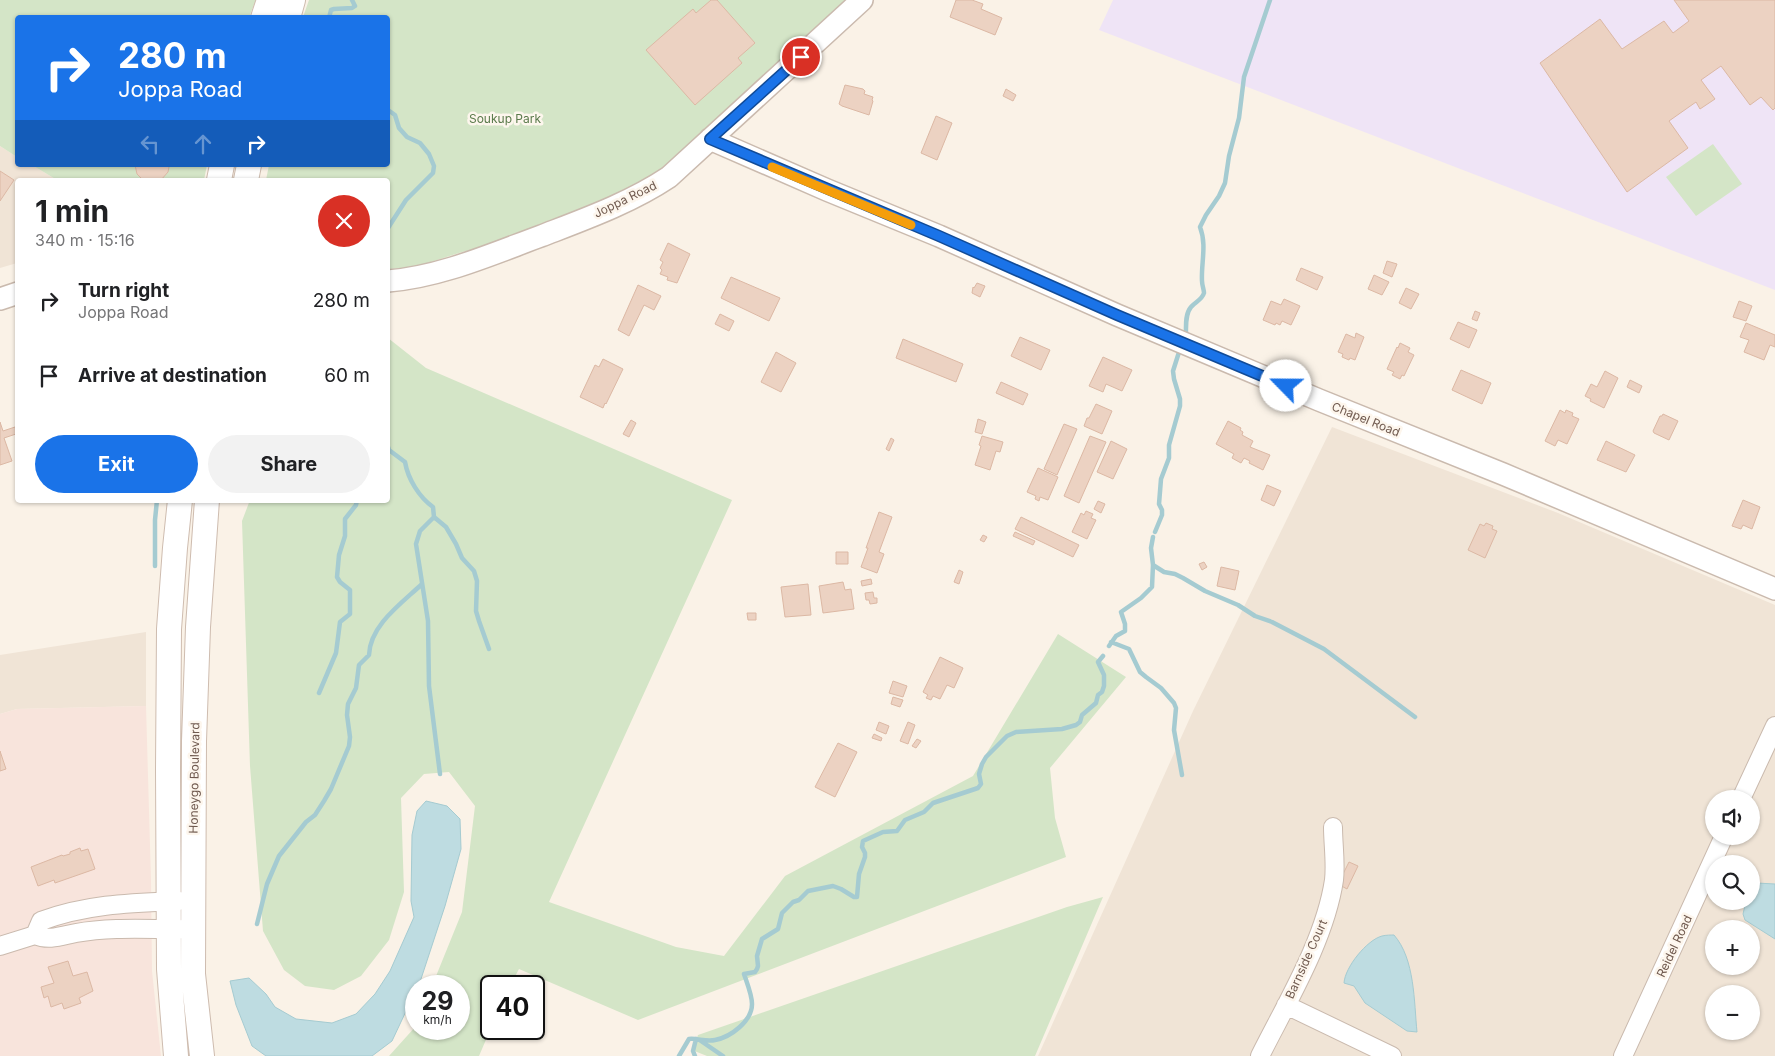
<!DOCTYPE html>
<meta charset="utf-8">
<style>
:root{--surface:#fff;--page:#f2f2f2;--text:#202124;--muted:#757577;--accent:#1a73e8}
body{margin:0;font-family:Inter,sans-serif;background:var(--page);color:var(--text);height:100vh;display:flex;flex-direction:column;font-size:19px;white-space:nowrap}
*{box-sizing:border-box;margin:0}
p{font-size:16px;color:var(--muted)}
.icon{flex:none;width:28px;height:28px;fill:none;stroke:currentColor;stroke-width:2;stroke-linecap:round;stroke-linejoin:round}
.map{position:relative;flex:1;overflow:hidden}
.drawer{position:absolute;left:15px;top:178px;width:375px;height:325px;display:flex;flex-direction:column;background:var(--surface);border-radius:5px;box-shadow:0 1px 4px #0004}
.drawer>*{flex:none}
.hud{position:absolute;left:15px;top:15px;width:375px;height:152px;border-radius:5px;box-shadow:0 1px 4px #0004;background:#1a73e8;color:#fff;overflow:hidden}
.tools{position:absolute;left:1705px;top:790px;display:grid;gap:10px}
.tools a{display:grid;place-items:center;width:55px;height:55px;border-radius:50%;background:var(--surface);box-shadow:0 1px 4px #0004;font-size:25px}
.speed{position:absolute;left:405px;top:975px;display:flex;gap:10px;font-size:25px;font-weight:700;text-align:center}
.speed>*{display:grid;place-content:center;width:65px;height:65px;border-radius:50%;background:var(--surface);box-shadow:0 1px 4px #0004;line-height:1}
.speed small{font-size:12px;font-weight:400}
.speed .limit{border:2px solid #111;border-radius:8px;background:#fff;color:#111}
.pin{position:absolute;display:grid;place-items:center;width:42px;height:42px;color:#fff;margin:-21px;border:2px solid #fff;border-radius:50%;box-shadow:0 1px 5px #0007}
.me{position:absolute;width:55px;margin:-28px;rotate:293deg;stroke-linejoin:round;filter:drop-shadow(0 0 4px #0008)}
.turn{display:flex;align-items:center;gap:18px;height:105px;padding:0 20px;font-size:22px}
.turn .icon{width:65px;height:65px;stroke-width:2.5}
.turn b{display:block;font-size:35px;line-height:42px}
.lanes{display:flex;align-items:center;height:48px;padding:0 20px;background:#0003;justify-content:center;gap:25px;direction:ltr}
.lanes .off{opacity:.35}
.round{display:grid;place-items:center;flex:none;width:52px;height:52px;border-radius:26px;background:var(--page)}
.headline{display:flex;align-items:center;justify-content:space-between;height:85px;padding:0 20px}
h1{font-size:30px;font-weight:700;line-height:38px}
.cta{display:flex;gap:10px;margin-top:auto;padding:10px 20px}
.cta a{flex:1;height:58px;border-radius:30px;background:var(--accent);color:#fff;font-size:20px;font-weight:700;line-height:58px;text-align:center}
.cta a+a{background:var(--page);color:var(--text)}
ul{padding:0;list-style:none}
li{display:flex;align-items:center;gap:15px;height:75px;padding:0 20px}
li div{flex:1}
li b{display:block;font-size:19px}
li em{font-style:normal}
.map>svg:first-child{display:block}
</style>
<div class="map">
<svg width="1775" height="1056" viewBox="0 0 1775 1056">
<rect width="100%" height="100%" fill="#faf2e7"/>
<path fill="#f0e4d6" fill-rule="evenodd" d="M0,146L17,157L18,165H32L57,180H18L17,263L0,268Z
M1332,427L1558,513L1775,605V1056H1038L1193,711ZM1714,799H1751V836H1714ZM1714,864H1751V901H1714ZM1714,929H1751V966H1714ZM1714,994H1751V1031H1714Z
M146,632V706L17,709L0,714V655Z"/>
<path fill="#f8e4dc" d="M146,706L151,880L152,971L161,1056H0V714L17,709Z"/>
<path fill="#efe4f6" d="M1113,0H1775V290L1099,30Z"/>
<path fill="#d4e5c7" d="M0,0H256L249,17L18,18L17,157L0,146Z
M309,0H852L673,162L638,186L509,241L462,252L412,268L388,269V180H266L269,165H388V18L303,17Z
M1713,144L1742,184L1696,216L1666,177Z
M32,165H207L204,180H57Z
M388,338L426,368L732,500L549,902L676,947L724,956L785,876L973,776L1058,634L1126,677L1050,768L1055,818L1066,857L638,1020L519,969L510,986H491V1028L479,1056H389L416,1026V1029H459V986H432L462,912L475,806L449,772L424,774L401,798L404,892L389,940L361,976L334,990L305,986L284,970L263,931L250,766L242,521L250,500H388Z
M1103,897L1035,1056H707L692,1050L698,1035L1067,907Z"/>
<path fill="#bedce1" stroke="#a5cbd1" d="M426,801L447,806L460,819L461,849L445,906L419,985L416,986V990L392,1041L372,1056H266L252,1046L236,1005L230,981L249,978L266,994L275,1007L296,1019L332,1023L356,1014L375,994L390,971L414,917L411,901L412,835L417,811Z
M1757,883L1775,884V939L1745,920L1743,914L1746,901H1751V890Z
M1394,935C1415,959 1414,1002 1417,1032L1407,1031L1365,1003L1354,986L1344,983C1345,967 1367,940 1382,936C1386,935 1391,935 1394,935Z"/>
<g fill="none" stroke-linecap="round" stroke-linejoin="round">
<path stroke="#a5cbd1" stroke-width="4.5" d="M329,18L331,10L334,9L352,8L355,6L352,0
M388,110L395,115L399,128L407,137L420,143L429,154L434,166L433,173L406,200L388,228
M1186,334C1186,326 1185,314 1191,307C1195,302 1202,300 1204,293C1204,290 1202,285 1202,281C1201,263 1207,245 1200,227L1206,215L1219,196L1225,183L1229,156L1239,118L1244,77L1270,0
M388,447L389,450L405,462C408,479 419,497 433,507L434,517L420,531L416,544L428,621L429,686L440,774
M434,517L446,527L456,544L462,558L474,571L477,581L476,611L479,621L489,649
M1155,532L1162,515V510L1159,504L1161,479L1169,458V445L1180,406V399L1174,379L1173,371L1180,349
M1153,565L1164,572L1175,574L1183,578L1205,591L1238,605L1255,616L1272,622L1324,649L1415,717
M155,566V520L157,500
M1111,642L1129,649L1140,672L1146,677L1161,688L1174,703L1176,708L1174,730L1182,775
M1109,646L1116,636L1125,631V624L1121,612L1141,598L1152,587L1153,565L1151,548L1153,537
M319,693L336,653L340,622L350,614V590L340,582L337,577L339,555L345,536V519L356,505L357,500
M257,924L267,884L279,856L306,822L315,815L324,801L331,789L344,758L349,746L350,737L347,715L348,704L356,688L359,665L369,655C370,625 402,603 422,584
M701,1041L723,1056
M679,1056L689,1039C697,1038 706,1042 715,1040C731,1037 752,1021 752,1004C752,995 747,983 744,974L755,972L757,969L758,966L757,956L762,939L778,929L782,913L793,902L799,900L808,891L833,886L841,889L854,897H857L859,874L865,857V853L862,847L863,841L883,832L897,831L905,820L924,812L933,803L978,788L981,784L979,774L982,764L986,757L1007,736L1016,732L1062,729L1076,725L1080,722L1082,715L1096,703L1098,695L1102,692L1104,686V675L1098,662L1103,656
M695,1056L693,1051L696,1039"/>
</g>
<path fill="#ecd2c2" stroke="#dcb8a4" d="M711,0H717L755,43L738,58L742,63L695,105L646,50L693,9L696,13Z
M956,0H972L983,4L981,9L1002,18L995,35L950,17Z
M1674,0H1775V108L1773,110L1761,97L1750,105L1721,66L1701,80L1715,99L1700,109L1696,102L1669,121L1688,148L1627,192L1540,63L1600,19L1622,49L1664,21L1673,33L1689,21Z
M845,85L863,89L865,91L864,94L873,97L872,100L873,101L869,115L842,106L839,104Z
M1006,89L1016,95L1013,101L1003,96Z
M936,116L952,123L937,160L921,153Z
M135,165H169V167L168,172L161,180H143L137,174Z
M0,171L14,180L0,201Z
M668,243L690,254L677,283L667,280L668,277L660,274L662,270L660,268L663,262L660,260Z
M1387,261L1397,264L1392,277L1383,273Z
M1301,268L1323,277L1317,290L1296,280Z
M1374,275L1389,282L1382,295L1368,289Z
M731,277L780,298L769,321L721,298Z
M977,283L985,286L980,297L972,293L973,287L974,288Z
M638,285L661,296L654,310L644,305L629,336L618,330Z
M1406,288L1419,294L1411,309L1399,303Z
M1284,299L1300,306L1291,325L1282,321L1280,325L1276,323L1275,325L1263,320L1271,301L1281,305Z
M1739,301L1752,306L1746,321L1733,317Z
M1475,311L1480,313L1477,321L1472,319Z
M720,314L734,321L729,331L715,324Z
M1458,322L1477,330L1469,348L1450,339Z
M1746,323L1775,335V347L1770,345L1764,360L1744,352L1749,340L1740,337Z
M1356,333L1364,337L1355,360L1350,358L1349,360L1342,357L1343,354L1338,352L1346,334L1355,338Z
M1020,337L1050,350L1041,370L1011,356Z
M903,339L963,364L956,382L896,358Z
M1400,343L1410,348L1408,352L1414,355L1404,376L1402,375L1400,379L1392,375L1394,372L1387,369L1397,347L1398,348Z
M776,352L796,363L781,392L761,382Z
M1103,357L1132,370L1122,391L1106,384L1103,392L1089,386Z
M603,359L623,369L606,404L605,403L603,408L580,397L595,365L599,367Z
M1461,370L1491,383L1482,404L1452,390Z
M1605,371L1618,378L1604,408L1590,401L1591,399L1585,396L1591,384L1597,387Z
M1630,380L1642,386L1639,393L1627,387Z
M1001,382L1028,394L1023,405L996,393Z
M1096,404L1112,411L1102,434L1084,426L1087,418H1089Z
M1560,410L1565,413L1566,410L1573,413L1572,416L1579,419L1567,444L1558,440L1555,446L1545,441Z
M1663,414L1678,421L1669,440L1654,433L1653,431L1660,416H1662Z
M978,419L986,422L982,434L975,432Z
M631,420L636,423L629,437L623,434Z
M1228,421L1241,428L1240,430L1243,432L1242,435L1253,441L1250,447L1270,455L1263,470L1249,463L1250,461L1244,458L1241,463L1232,458L1234,454L1216,444Z
M0,422L3,431L18,426V438L16,434L4,438L12,461L0,465Z
M1064,424L1077,429L1057,475L1044,469Z
M982,436L1003,442L1000,452L996,451L990,470L975,465L981,446L979,445Z
M1090,436L1106,442L1079,503L1064,496Z
M891,438L894,440L889,451L886,449Z
M1111,441L1127,449L1113,479L1097,472Z
M1606,441L1635,455L1626,472L1597,460Z
M1038,468L1058,477L1048,500L1040,497L1039,501L1035,499L1036,496L1027,492Z
M1267,485L1281,491L1274,506L1261,500Z
M1743,500L1760,507L1752,529L1743,525L1741,529L1732,526Z
M1098,501L1105,504L1101,513L1094,509Z
M1086,511L1093,514L1091,518L1096,520L1087,539L1072,532L1081,513L1084,515Z
M879,512L892,517L879,552L884,554L877,573L861,567L868,548H866Z
M1021,517L1079,545L1073,557L1015,529Z
M1486,523L1493,526L1492,529L1497,531L1485,558L1468,550L1480,524L1484,526Z
M1015,532L1035,541L1033,545L1013,536Z
M983,535L987,537L984,542L980,540Z
M836,552H848V564H836Z
M1204,562L1207,567L1202,570L1199,564Z
M1221,567L1239,571L1235,590L1217,586Z
M959,570L963,572L959,584L954,582Z
M871,579L872,584L862,586L861,581Z
M843,582L845,590L851,589L854,609L823,613L819,586Z
M808,584L811,615L785,617L781,587Z
M873,592L874,598H877V603L870,604L869,600H866L865,593Z
M747,613H756V620H748Z
M940,657L963,668L954,688L947,685L940,699L933,696L931,700L926,698L928,695L923,692Z
M893,681L907,686L903,697L889,693Z
M893,697L903,700L900,707L891,704Z
M879,722L889,726L886,734L876,730Z
M908,722L915,725L908,744L900,741Z
M874,734L882,738L881,741L872,738Z
M917,739L921,741L916,748L912,746Z
M838,743L857,752L835,797L815,787Z
M0,751L6,769L0,771Z
M80,848L81,851L88,849L95,869L55,883L54,880L38,886L31,867L62,855L63,856L70,854V852Z
M1349,862L1358,866L1347,889L1338,884Z
M68,961L73,976L87,972L93,991L79,998L81,1003L64,1009L62,1003L51,1007L48,996L44,998L41,987L54,983L48,967Z"/>
<g fill="none" stroke-linecap="round" stroke-linejoin="round">
<g stroke="#cabaae" stroke-width="20">
<path id="minor" d="M1741,799L1775,726
M35,935L41,921C87,904 131,903 179,901
M0,946L35,935C49,941 61,936 76,933C115,926 155,930 193,929
M1286,1005L1392,1056
M1260,1056C1287,1002 1325,940 1334,880C1336,863 1333,844 1333,827
M1623,1056L1724,836"/>
</g>
<g stroke="#cabaae" stroke-width="24">
<path id="tertiary" d="M710,139L827,190L939,236L1117,315L1319,400L1503,474L1775,589
M388,281C440,277 492,254 541,236C585,219 630,203 669,177L862,0
M0,299L18,293"/>
</g>
<g stroke="#cebcaf" stroke-width="26">
<path id="secondary" d="M263,18L269,0
M288,18L293,0
M219,180L222,165
M246,180L249,165
M176,1056L169,969L168,770L169,629L175,548L180,500
M202,1056L193,974L194,741L198,627L207,500"/>
</g>
<use href="#minor" stroke="#fff" stroke-width="18"/>
<use href="#tertiary" stroke="#fff" stroke-width="21"/>
<use href="#secondary" stroke="#fff" stroke-width="24"/>
</g>
<g fill="none" stroke-linecap="round" stroke-linejoin="round">
<g stroke="#114b97" stroke-width="12">
<path id="route" d="M801,57L710,139L939,236L1117,315L1286,386"/>
</g>
<use href="#route" stroke="#1a73e8" stroke-width="9"/>
<path stroke="#f59e0b" stroke-width="9" d="M772,167L911,225"/>
</g>
<g text-anchor="middle" dominant-baseline="central" stroke-width="5" stroke-linejoin="round" paint-order="stroke">
<g font-size="12" fill="#5a7a4b" stroke="#fdf6ed">
<text x="505" y="118">Soukup Park</text>
</g>
<g font-size="12" fill="#705a4f" stroke="#fdf6ed">
<text transform="translate(625 199) rotate(-26)">Joppa Road</text>
<text transform="translate(1366 419) rotate(22)">Chapel Road</text>
<text transform="translate(194 778) rotate(-89)">Honeygo Boulevard</text>
<text transform="translate(1674 946) rotate(-65)">Reidel Road</text>
<text transform="translate(1306 959) rotate(-66)">Barnside Court</text>
</g>
</g>
</svg>
<div class="tools">
<a><svg class="icon" aria-label="sound" viewBox="0 0 24 24"><path d="M4 9h4l5-4v14l-5-4H4zM17 9q2 3 0 6"/></svg></a>
<a><svg class="icon" aria-label="search" viewBox="0 0 24 24"><circle cx="10" cy="10" r="6"/><path d="M15 15l6 6"/></svg></a>
<a>+</a>
<a>−</a>
</div>
<div class="speed"><div>29<small>km/h</small></div><div class="limit">40</div></div>
<div class="pin" style="left:801px;top:57px;background:#d93025"><svg class="icon" aria-label="arrive" viewBox="0 0 24 24"><path d="M6 21V4h12l-3 4 3 4H6"/></svg></div>
<svg class="me" style="left:1286px;top:386px" viewBox="-20 -20 40 40"><circle r="19" fill="#fff"/><path d="M0-13L10 11 0 6-10 11z" fill="#1a73e8"/></svg>
<div class="hud">
<div class="turn"><svg class="icon" aria-label="right" viewBox="0 0 24 24"><path d="M7 20v-9h11M14 6l5 5-5 5"/></svg><div><b>280 m</b>Joppa Road</div></div>
<div class="lanes"><svg class="icon off" aria-label="left" viewBox="0 0 24 24"><path d="M17 20v-9H6M10 6l-5 5 5 5"/></svg><svg class="icon off" aria-label="ahead" viewBox="0 0 24 24"><path d="M12 20V5M6 11l6-6 6 6"/></svg><svg class="icon" aria-label="right" viewBox="0 0 24 24"><path d="M7 20v-9h11M14 6l5 5-5 5"/></svg></div>
</div>
<section class="drawer">
<div class="headline"><div><h1>1 min</h1><p>340 m · 15:16</p></div><a class="round" style="background:#d93025;color:#fff"><svg class="icon" aria-label="close" viewBox="0 0 24 24"><path d="M6 6l12 12M18 6L6 18"/></svg></a></div>
<ul>
<li><svg class="icon" aria-label="right" viewBox="0 0 24 24"><path d="M7 20v-9h11M14 6l5 5-5 5"/></svg><div><b>Turn right</b><p>Joppa Road</p></div><em>280 m</em></li>
<li><svg class="icon" aria-label="arrive" viewBox="0 0 24 24"><path d="M6 21V4h12l-3 4 3 4H6"/></svg><div><b>Arrive at destination</b></div><em>60 m</em></li>
</ul>
<div class="cta"><a>Exit</a><a>Share</a></div>
</section>
</div>
